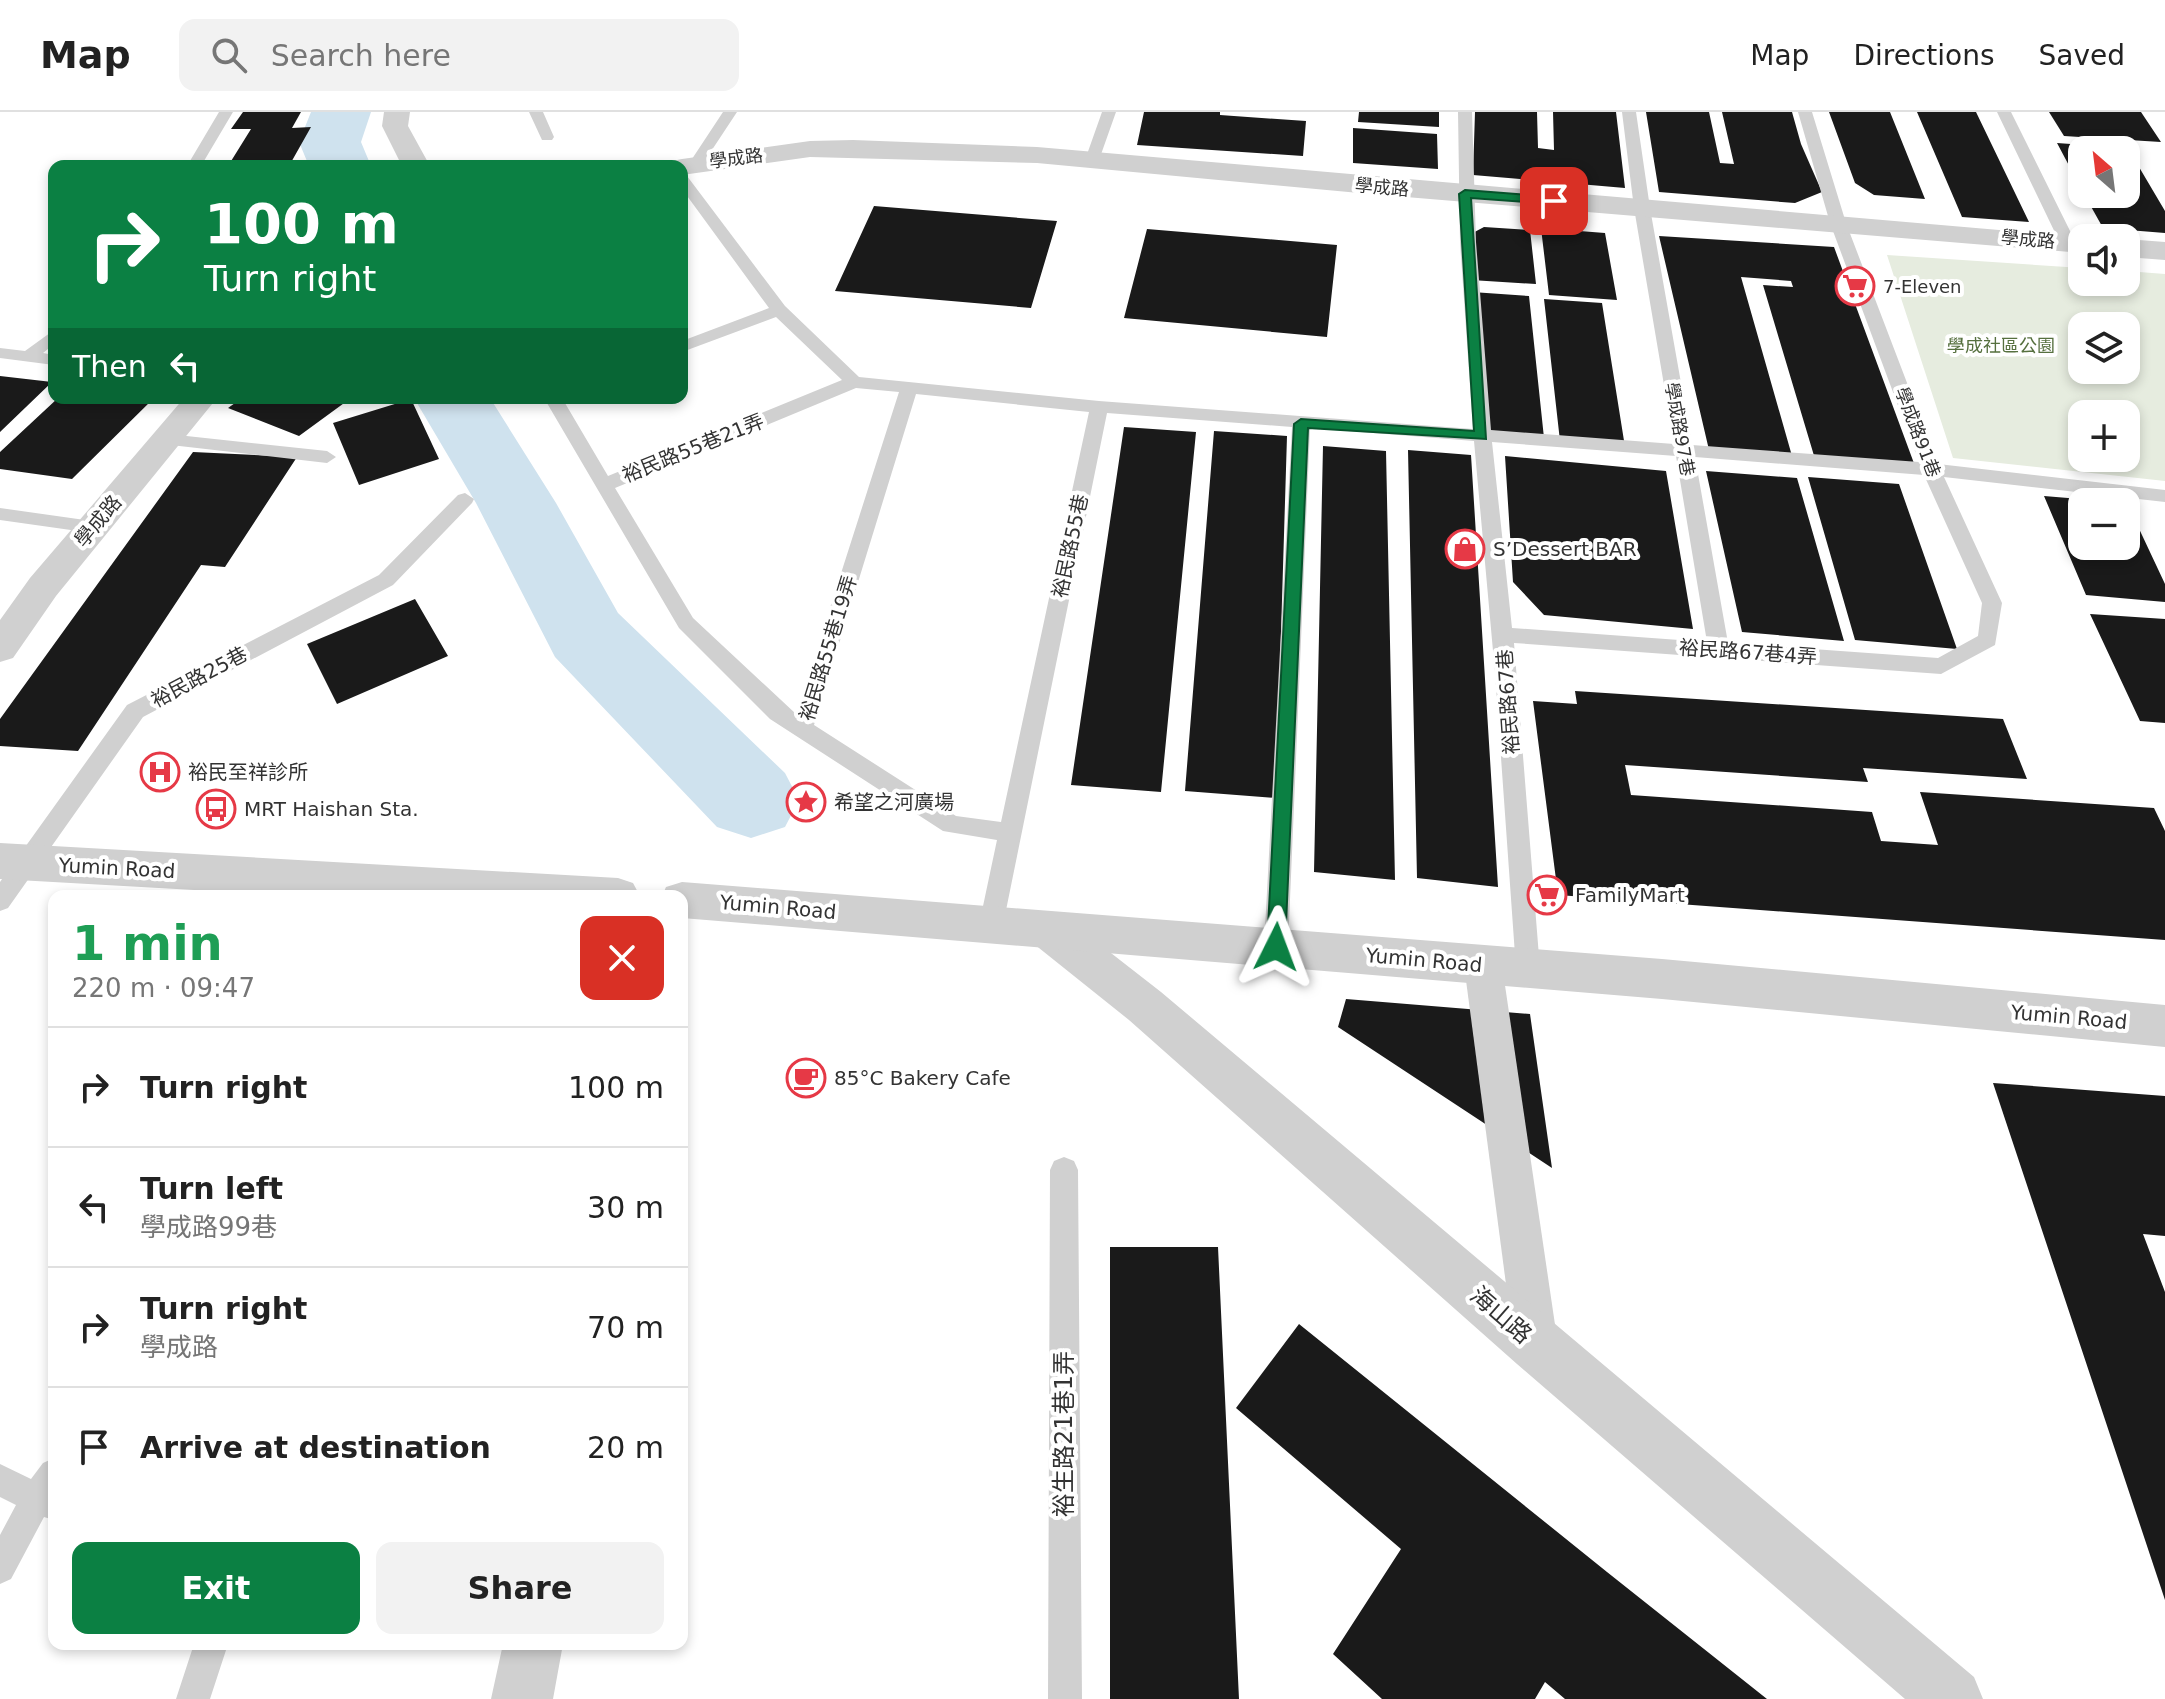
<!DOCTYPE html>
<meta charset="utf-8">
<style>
:root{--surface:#fff;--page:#f2f2f2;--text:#222;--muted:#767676;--line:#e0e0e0;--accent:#0b8043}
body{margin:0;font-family:"DejaVu Sans","Noto Sans TC",sans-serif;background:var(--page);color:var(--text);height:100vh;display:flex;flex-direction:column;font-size:30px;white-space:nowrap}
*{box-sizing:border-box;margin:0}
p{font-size:26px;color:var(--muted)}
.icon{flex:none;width:44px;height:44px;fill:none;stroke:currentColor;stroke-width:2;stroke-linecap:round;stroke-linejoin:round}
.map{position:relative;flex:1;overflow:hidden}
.side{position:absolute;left:48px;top:778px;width:640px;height:760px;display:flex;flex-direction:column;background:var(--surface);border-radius:16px;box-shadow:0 4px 12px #0003}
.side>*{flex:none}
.top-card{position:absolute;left:48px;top:48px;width:640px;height:244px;border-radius:16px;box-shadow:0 4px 12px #0003;background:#0b8043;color:#fff;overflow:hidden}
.needle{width:52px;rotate:332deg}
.tools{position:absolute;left:2068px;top:24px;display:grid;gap:16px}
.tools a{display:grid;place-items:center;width:72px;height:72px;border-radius:16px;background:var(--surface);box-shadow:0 4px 12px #0003;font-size:40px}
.pin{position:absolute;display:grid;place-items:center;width:68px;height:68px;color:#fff;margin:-34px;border-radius:16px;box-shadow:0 4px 12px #0006}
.me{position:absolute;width:88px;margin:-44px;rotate:3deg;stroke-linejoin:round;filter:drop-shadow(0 0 6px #0008)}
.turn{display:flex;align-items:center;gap:28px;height:168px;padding:0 24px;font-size:36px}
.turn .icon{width:104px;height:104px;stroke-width:2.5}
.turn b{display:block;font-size:56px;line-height:68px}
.then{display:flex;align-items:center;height:76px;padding:0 24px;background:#0003;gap:16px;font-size:30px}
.round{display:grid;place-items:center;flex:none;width:84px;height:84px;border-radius:16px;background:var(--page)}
.headline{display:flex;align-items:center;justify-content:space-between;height:136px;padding:0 24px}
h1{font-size:48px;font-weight:600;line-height:60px;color:#1e9e55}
.action{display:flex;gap:16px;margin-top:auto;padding:16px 24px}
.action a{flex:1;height:92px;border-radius:16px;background:var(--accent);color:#fff;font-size:32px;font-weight:600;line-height:92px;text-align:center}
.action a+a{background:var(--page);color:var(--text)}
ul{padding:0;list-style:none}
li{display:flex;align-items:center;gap:24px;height:120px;padding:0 24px;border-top:2px solid var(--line)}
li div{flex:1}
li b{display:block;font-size:30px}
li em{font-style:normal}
header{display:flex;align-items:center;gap:48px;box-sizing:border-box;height:112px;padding:0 40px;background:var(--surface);border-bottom:2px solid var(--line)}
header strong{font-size:38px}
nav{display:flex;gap:44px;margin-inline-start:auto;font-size:28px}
.search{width:560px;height:72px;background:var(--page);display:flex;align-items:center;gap:20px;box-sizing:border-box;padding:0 28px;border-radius:16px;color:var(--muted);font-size:30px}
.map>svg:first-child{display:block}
</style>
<header>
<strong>Map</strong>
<div class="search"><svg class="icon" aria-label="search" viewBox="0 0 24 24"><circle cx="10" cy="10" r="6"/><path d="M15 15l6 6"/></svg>Search here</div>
<nav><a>Map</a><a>Directions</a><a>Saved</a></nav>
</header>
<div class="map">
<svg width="2165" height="1587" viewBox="0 0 2165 1587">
<rect width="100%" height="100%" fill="#fff"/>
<path fill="#e6ecdf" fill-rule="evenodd" d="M1887,143L2082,156V170H2126V159L2165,162V369L1953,346ZM2082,214H2126V258H2082ZM2082,302H2126V346H2082Z"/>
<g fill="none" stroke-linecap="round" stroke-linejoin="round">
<path fill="#cfe2ee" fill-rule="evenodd" d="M311,0H371L361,30L371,54H309L299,30Z
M414,286H490L556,391L618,501L785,661L799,688L785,715L751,726L717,715L555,545L476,391Z"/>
</g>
<path fill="#1a1a1a" d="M243,0H301L292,16L311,15L289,54H228L251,17H231Z
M1144,0H1220V3L1306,9L1303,44L1137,33Z
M1359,0H1439V15L1358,10Z
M1475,0H1537L1538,36L1554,38L1553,0H1616L1625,76L1473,63Z
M1646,0H1709L1720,51L1734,52L1722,0H1792L1801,32L1822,80L1795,91L1659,80Z
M1829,0H1890L1925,87L1874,83L1855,71Z
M1917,0H1976L2029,110L1962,105Z
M2049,0H2141L2161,30L2064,24Z
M1353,16L1437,22L1438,57L1353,51Z
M2057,31L2126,36V33L2165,99V121L2103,116L2084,82H2126V38H2082V78Z
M874,94L1057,109L1031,196L835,179Z
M1484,115L1530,118L1536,172L1471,168L1467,124Z
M1541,116L1605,121L1617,188L1549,183Z
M1147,117L1337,133L1327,225L1124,206Z
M1659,124L1834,135L1915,354L1815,347L1763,173L1793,175L1791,169L1741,165L1792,344L1709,338Z
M1472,180L1529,184L1544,326L1480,321Z
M1544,187L1602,191L1625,335L1560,329Z
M0,264L52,270L0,320Z
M58,286H154L72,367L0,357V340Z
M242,286H351L299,324L228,296Z
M411,287L439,347L359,373L333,311Z
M1124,315L1196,320L1161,680L1071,673Z
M1214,319L1287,324L1276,686L1185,679Z
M1323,334L1386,339L1395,768L1314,760Z
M1408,338L1471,343L1498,775L1417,766Z
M193,340L297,345L225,455L201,453L78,639L0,634V607Z
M1505,344L1666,359L1693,517L1544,503L1513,470Z
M1706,359L1797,366L1844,529L1742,520Z
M1808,365L1899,372L1957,537L1855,528Z
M2044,384L2092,388L2082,390V434H2126V389L2165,472V490L2086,483Z
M415,487L448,544L337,592L307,532Z
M2090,502L2165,507V611L2140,609Z
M1575,579L2003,607L2027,667L1863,656L1868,670L1625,653L1631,683L1872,700L1881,729L1938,733L1920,680L2154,696L2165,719V828L1558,783L1533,589L1577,592Z
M1346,887L1530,902L1552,1056L1338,915Z
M1993,971L2165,984V1124L2143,1122L2165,1180V1488Z
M1110,1135H1218L1239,1587H1110Z
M1299,1212L1607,1460L1767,1587H1565L1545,1570L1535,1587H1382L1333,1542L1401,1437L1236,1296Z"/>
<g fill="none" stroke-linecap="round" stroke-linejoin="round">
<path fill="#d0d0d0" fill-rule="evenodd" d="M219,0H233L201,54H187Z
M529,0H543L554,25L552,28H542Z
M723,0H737L702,53H692L690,50Z
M1102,0H1116L1099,48L1092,52L1085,48Z
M1458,0H1472L1476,130L1491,318L1674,332L1634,96L1622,0H1636L1650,96L1692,333L1919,350L1830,111L1798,0H1812L1846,111L1938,352L2165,378V390L1944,365L2002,491L1995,533L1941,562L1514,531L1540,857L1537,865L1528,868L1519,865L1516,857L1495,561L1474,329L1310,316L1288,835L1285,842L1276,846L1267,842L1264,835L1292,315L1107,301L1003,813L1000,820L991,823L982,820L979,813L997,728L943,719L770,607L679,516L544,286H562L608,364L842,268L776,205L682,240V229L769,196L682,77V63L687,64L785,194L859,265L1099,289L1473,317L1460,130ZM856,276L899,280L796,602L693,506L615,376ZM916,282L1089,300L1001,710L956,704L814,613ZM1492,330L1676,344L1707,530L1512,516ZM1695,345L1924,363L1982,491L1978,524L1938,546L1728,531Z
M1997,0H2011L2076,131L2074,134H2062L2060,131Z
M54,218V232L43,241L54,243V253L0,246V236L25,239Z
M168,322L327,339L336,345L327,351L162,332L159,328Z
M465,381L474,387L472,391L393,473L143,605L8,796L0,799V770L127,593L379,463L458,383Z
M0,396L92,409L102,415L92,421L0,408Z
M1064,1045L1074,1049L1078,1058L1082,1587H1048L1050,1058L1054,1049Z
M54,1346V1408L44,1405L11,1467L0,1472V1423L16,1393L0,1385V1352L31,1367L43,1351Z
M194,1532H228L210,1587H176Z"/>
<path fill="#d0d0d0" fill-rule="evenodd" d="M1483,837L1496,842L1502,853L1558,1233L1552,1249L1536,1255L1520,1249L1514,1233L1464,853L1470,842Z"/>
<path fill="#d0d0d0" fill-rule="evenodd" d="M384,0H410L408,14L430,54H402L382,14Z
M853,28L1037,35L2092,126H2082V141L1370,82L1037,51L810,45L682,63V54H669L672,49L682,47L810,29Z
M2126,127L2165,130V148L2126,145Z
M184,286H217L56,484L13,546L0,550V508L30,466Z
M1050,800L1066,806L1161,880L1974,1565L1983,1587H1905L1517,1252L1129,908L1034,832L1028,819L1034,806Z
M503,1532H563L553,1587H491Z"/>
<path fill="#d0d0d0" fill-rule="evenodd" d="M0,731L618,766L633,771L640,784H301L0,767Z
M682,770L1662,847L2165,893V935L1662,887L682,806V784H662L666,775Z"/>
</g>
<path fill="#0b8043" stroke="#07532c" stroke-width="2" d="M1465,78L1554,85L1559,89L1554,92L1471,86L1486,327L1308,316L1285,835L1283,841H1270L1267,835L1294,312L1301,307L1474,319L1459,82Z"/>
<defs>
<g id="supermarket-ring" transform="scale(2)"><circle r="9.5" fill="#fff" stroke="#e63946" stroke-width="1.5"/><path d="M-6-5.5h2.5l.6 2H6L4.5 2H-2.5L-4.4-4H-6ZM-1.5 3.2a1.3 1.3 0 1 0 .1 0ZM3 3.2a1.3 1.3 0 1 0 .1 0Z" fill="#e63946"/></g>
<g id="shop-ring" transform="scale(2)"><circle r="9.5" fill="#fff" stroke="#e63946" stroke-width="1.5"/><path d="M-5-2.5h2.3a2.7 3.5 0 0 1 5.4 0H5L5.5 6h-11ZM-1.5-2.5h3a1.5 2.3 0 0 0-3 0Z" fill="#e63946"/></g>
<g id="hospital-ring" transform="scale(2)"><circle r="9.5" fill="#fff" stroke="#e63946" stroke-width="1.5"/><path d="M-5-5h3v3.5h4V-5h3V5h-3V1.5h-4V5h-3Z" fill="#e63946"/></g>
<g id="sight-ring" transform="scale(2)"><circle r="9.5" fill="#fff" stroke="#e63946" stroke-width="1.5"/><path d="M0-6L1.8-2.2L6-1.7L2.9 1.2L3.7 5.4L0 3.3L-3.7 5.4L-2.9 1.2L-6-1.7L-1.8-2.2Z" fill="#e63946"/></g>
<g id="bus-ring" transform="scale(2)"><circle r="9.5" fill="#fff" stroke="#e63946" stroke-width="1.5"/><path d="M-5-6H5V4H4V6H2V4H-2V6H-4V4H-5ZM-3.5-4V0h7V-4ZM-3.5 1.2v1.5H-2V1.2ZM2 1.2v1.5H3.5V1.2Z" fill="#e63946"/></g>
<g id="cafe-ring" transform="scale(2)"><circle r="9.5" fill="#fff" stroke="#e63946" stroke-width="1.5"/><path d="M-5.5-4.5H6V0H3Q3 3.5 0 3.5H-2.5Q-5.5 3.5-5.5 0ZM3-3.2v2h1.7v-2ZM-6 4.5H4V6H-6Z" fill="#e63946"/></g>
</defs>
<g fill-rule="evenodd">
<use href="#supermarket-ring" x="1855" y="174"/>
<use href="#shop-ring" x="1465" y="437"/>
<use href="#hospital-ring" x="160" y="660"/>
<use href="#sight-ring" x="806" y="690"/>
<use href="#bus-ring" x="216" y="697"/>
<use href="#supermarket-ring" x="1547" y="783"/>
<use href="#cafe-ring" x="806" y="966"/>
</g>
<g text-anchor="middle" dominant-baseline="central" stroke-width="8" stroke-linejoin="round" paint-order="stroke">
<g font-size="18" fill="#333" stroke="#fff">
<text transform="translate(736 46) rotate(-7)">學成路</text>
<text transform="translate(1382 75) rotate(5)">學成路</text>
<text transform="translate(2028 127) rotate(5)">學成路</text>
<text transform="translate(1680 317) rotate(80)">學成路97巷</text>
<text transform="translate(1918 320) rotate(69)">學成路91巷</text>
</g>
<g font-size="18" fill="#333" stroke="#fff" text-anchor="start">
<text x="1883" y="174">7-Eleven</text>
</g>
<g font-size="18" fill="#56703f" stroke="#fff">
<text x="2001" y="233">學成社區公園</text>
</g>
<g font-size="20" fill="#333" stroke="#fff">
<text transform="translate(693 336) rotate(-22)">裕民路55巷21弄</text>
<text transform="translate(98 409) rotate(-50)">學成路</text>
<text transform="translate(1070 434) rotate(-78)">裕民路55巷</text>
<text transform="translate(828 536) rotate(-73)">裕民路55巷19弄</text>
<text transform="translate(1748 540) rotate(4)">裕民路67巷4弄</text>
<text transform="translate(199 565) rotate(-28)">裕民路25巷</text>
<text transform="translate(1508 590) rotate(-94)">裕民路67巷</text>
<text transform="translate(117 756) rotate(3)">Yumin Road</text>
<text transform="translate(778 795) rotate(5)">Yumin Road</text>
<text transform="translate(1424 848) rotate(5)">Yumin Road</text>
<text transform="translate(2069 905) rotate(5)">Yumin Road</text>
</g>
<g font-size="20" fill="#333" stroke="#fff" text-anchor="start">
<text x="1493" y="437">S’Dessert BAR</text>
<text x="188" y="660">裕民至祥診所</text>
<text x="834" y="690">希望之河廣場</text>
<text x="244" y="697">MRT Haishan Sta.</text>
<text x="1575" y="783">FamilyMart</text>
<text x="834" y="966">85°C Bakery Cafe</text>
</g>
<g font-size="24" fill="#333" stroke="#fff">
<text transform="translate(1501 1203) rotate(41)">海山路</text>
<text transform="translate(1064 1322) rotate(-90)">裕生路21巷1弄</text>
</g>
</g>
</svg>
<div class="tools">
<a><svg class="needle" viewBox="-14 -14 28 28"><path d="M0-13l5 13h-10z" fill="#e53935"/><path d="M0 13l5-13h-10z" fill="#767676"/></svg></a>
<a><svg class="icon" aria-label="sound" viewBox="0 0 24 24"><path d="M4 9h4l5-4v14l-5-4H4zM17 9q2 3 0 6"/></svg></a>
<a><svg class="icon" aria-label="layers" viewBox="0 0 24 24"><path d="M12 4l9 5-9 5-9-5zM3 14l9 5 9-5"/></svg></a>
<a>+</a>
<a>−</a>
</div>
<div class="pin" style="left:1554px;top:89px;background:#d93025"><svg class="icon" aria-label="arrive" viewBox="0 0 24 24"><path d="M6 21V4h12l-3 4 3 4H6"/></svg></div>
<svg class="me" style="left:1276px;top:835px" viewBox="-20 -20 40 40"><path d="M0-17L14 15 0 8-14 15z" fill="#0b8043" stroke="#fff" stroke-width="4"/></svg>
<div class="top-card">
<div class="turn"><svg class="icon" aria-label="right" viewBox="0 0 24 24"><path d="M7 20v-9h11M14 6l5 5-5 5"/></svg><div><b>100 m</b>Turn right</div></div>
<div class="then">Then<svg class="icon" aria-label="left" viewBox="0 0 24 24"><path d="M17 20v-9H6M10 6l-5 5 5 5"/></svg></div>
</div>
<section class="side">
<div class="headline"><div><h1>1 min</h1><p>220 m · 09:47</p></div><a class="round" style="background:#d93025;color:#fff"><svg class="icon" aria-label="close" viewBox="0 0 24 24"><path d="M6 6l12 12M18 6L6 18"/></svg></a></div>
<ul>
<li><svg class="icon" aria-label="right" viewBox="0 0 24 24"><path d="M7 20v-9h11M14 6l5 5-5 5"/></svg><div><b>Turn right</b></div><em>100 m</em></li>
<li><svg class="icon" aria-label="left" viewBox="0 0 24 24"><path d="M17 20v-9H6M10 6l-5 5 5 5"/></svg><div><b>Turn left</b><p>學成路99巷</p></div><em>30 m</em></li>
<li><svg class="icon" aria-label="right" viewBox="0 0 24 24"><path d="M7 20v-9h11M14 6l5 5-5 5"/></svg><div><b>Turn right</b><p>學成路</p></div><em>70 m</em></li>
<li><svg class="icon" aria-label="arrive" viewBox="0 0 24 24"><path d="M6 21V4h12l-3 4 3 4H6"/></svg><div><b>Arrive at destination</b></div><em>20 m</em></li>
</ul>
<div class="action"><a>Exit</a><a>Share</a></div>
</section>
</div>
